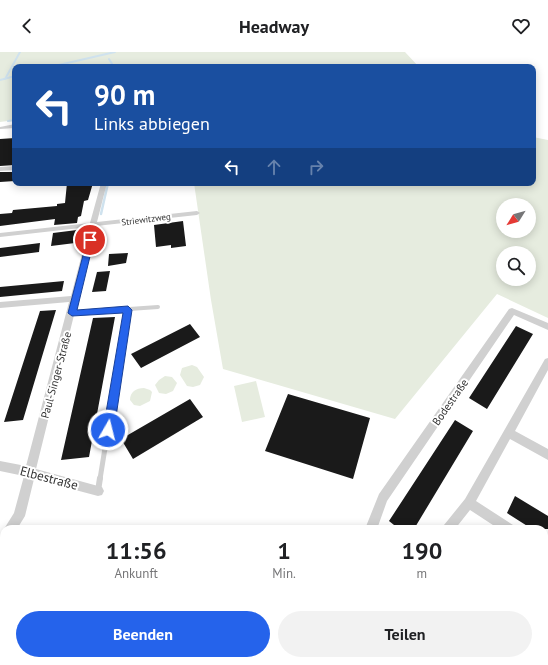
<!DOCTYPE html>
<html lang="de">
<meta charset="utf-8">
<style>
:root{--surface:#fff;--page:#f2f2f2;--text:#202124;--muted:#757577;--accent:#2563eb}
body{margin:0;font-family:"PT Sans",sans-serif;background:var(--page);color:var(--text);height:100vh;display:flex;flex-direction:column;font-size:15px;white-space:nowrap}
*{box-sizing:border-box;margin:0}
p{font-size:13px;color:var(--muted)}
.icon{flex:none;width:22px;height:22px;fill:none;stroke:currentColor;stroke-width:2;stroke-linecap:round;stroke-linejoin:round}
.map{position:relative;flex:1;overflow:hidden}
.side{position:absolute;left:0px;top:473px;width:548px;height:140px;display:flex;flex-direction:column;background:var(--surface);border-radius:12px 12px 0 0;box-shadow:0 2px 10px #0003}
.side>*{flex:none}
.hud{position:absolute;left:12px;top:12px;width:524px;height:122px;border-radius:8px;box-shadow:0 2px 10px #0003;background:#1a4fa0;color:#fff;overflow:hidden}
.needle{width:26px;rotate:233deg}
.tools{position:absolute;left:496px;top:146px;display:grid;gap:8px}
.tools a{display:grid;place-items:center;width:40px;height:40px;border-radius:50%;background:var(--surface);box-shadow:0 2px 10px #0003;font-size:20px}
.pin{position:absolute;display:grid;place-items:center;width:34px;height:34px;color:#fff;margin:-17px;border:2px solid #fff;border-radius:50%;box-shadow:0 1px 4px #0007}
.me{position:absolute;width:44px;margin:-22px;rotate:8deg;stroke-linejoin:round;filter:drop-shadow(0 0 3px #0008)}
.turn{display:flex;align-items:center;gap:14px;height:84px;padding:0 16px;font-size:18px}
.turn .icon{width:52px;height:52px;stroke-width:2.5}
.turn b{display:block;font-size:28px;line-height:34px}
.lanes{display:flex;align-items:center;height:38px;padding:0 16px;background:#0003;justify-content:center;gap:20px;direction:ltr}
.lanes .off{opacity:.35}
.eta{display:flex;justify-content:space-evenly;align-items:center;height:68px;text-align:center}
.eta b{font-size:24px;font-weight:600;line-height:28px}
.button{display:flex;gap:8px;margin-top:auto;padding:8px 16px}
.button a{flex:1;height:46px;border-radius:24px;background:var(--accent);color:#fff;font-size:16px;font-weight:600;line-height:46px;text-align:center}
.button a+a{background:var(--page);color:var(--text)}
header{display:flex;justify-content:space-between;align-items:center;height:52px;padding:0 16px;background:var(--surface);font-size:18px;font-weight:600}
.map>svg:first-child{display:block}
</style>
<header><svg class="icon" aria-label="back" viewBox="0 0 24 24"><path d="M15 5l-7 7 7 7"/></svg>Headway<svg class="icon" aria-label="heart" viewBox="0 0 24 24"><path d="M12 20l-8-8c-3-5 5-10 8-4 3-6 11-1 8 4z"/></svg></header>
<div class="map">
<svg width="548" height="613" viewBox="0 0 548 613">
<rect width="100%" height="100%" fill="#fff"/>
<path fill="#e6ecdf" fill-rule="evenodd" d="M0,0H405L419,15H15V68L0,70Z
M533,85L548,88V266L497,242L395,367L223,317L211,248L194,131H533ZM503,153H529V179H503ZM503,201H529V227H503Z
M192,313L197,315L204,325L200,333L193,335L187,334L180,323L182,316Z
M165,324L172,325L177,331L173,339L166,342L159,341L155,333L159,328Z
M256,329L265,365L242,370L234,334Z
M144,336L150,338L152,340L150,349L140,354L134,353L130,348C130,340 136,336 144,336Z
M188,609H244L242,613H197Z"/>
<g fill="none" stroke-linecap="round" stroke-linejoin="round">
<path stroke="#cfe2ee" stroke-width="2" d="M109,7L114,15
M50,15L115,0
M5,27L20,0
M0,28L15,24
M8,69L15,68"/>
<path stroke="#cfe2ee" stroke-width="2.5" d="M101,162L108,131"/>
</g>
<path fill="#1a1a1a" d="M15,86V113L0,114V87Z
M0,120H15V129L0,130Z
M67,131H93L88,148L84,149L81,164L78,165L77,171L54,173L55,167L0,174V162L12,161L13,158L57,154V152L65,151Z
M183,169L186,194L171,196V193L156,195L154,173Z
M77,178L75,191L51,194L53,181Z
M40,191L39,200L0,205V196Z
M128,201L126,211L108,214L109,202Z
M110,219L106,239L92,240L97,220Z
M64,229L62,239L0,245V235Z
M56,258L23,368L4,370L40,259Z
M115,265L89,405L61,408L93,266Z
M190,272L200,285L141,316L131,302Z
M516,274L533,282L487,357L469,346Z
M288,342L370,366L353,427L265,399Z
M190,347L203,365L133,407L121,387Z
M455,368L473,379L414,477H399L389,469Z
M515,444L548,464V477H532L507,461Z"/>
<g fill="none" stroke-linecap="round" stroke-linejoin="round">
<path stroke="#d0d0d0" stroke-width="4" d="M72,261L158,255
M124,280L128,257"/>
<path stroke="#d0d0d0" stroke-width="5" d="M100,427L124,279"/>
<path stroke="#d0d0d0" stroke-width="6" d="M98,439L100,426"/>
<path fill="#d0d0d0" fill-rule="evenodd" d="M15,72V76L0,77V75Z
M15,114V118L0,119V115Z
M101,131H107L97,170L197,159L200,161L197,163L96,174L36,417L98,434L102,435L104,439L102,443L98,444L34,427L25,464L17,477H4L14,461L24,424L0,419V409L26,414L69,250L0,256V250L71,244L89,175L0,185V181L90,171Z
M512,256L548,271V278L514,263L387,449L377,477H365L379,442L509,257Z
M548,306V318L515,379L548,397V408L510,387L476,449L513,473L515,477H499L470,458L455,477H442L444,473L465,447L545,307Z
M4,481V497L0,499V483Z
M544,495L548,497V509L544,507Z
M361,609H375L373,613H359Z
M450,609H467L469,613H452Z"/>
</g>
<path fill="#2563eb" stroke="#184099" d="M90,185L94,188L77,258L128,254L132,258L114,378L112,382L108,383L105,382L103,378L123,261L72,264L68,261L87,188Z"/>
<g text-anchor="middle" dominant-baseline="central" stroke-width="4" stroke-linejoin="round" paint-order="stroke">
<g font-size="9" fill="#333" stroke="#fff">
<text transform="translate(146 167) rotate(-7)">Striewitzweg</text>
</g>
<g font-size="11" fill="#333" stroke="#fff">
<text transform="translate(56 323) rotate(-75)">Paul-Singer-Straße</text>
<text transform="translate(450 350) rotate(-55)">Bodestraße</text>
</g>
<g font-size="13" fill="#333" stroke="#fff">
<text transform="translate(49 426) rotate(15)">Elbestraße</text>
</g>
</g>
</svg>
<div class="tools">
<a><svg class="needle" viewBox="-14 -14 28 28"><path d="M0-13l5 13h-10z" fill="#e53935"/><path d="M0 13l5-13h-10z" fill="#757577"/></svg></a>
<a><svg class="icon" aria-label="search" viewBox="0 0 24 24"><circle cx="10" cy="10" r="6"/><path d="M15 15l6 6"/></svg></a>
</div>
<div class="pin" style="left:90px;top:188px;background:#d93025"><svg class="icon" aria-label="arrive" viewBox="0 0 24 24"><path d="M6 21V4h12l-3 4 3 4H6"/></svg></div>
<svg class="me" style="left:108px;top:378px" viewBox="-20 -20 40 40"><circle r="17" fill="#2563eb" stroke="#fff" stroke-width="3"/><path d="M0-11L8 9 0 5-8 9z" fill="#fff"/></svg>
<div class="hud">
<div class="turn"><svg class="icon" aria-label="left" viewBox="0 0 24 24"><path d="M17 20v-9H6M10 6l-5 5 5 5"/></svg><div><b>90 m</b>Links abbiegen</div></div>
<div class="lanes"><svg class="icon" aria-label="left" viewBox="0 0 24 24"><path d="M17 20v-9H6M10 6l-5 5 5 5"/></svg><svg class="icon off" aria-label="ahead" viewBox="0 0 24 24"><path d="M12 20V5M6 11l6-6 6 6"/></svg><svg class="icon off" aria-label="right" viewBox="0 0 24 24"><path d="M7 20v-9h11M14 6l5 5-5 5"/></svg></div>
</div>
<section class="side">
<div class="eta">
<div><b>11:56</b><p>Ankunft</p></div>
<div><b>1</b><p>Min.</p></div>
<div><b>190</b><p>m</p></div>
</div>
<div class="button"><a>Beenden</a><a>Teilen</a></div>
</section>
</div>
